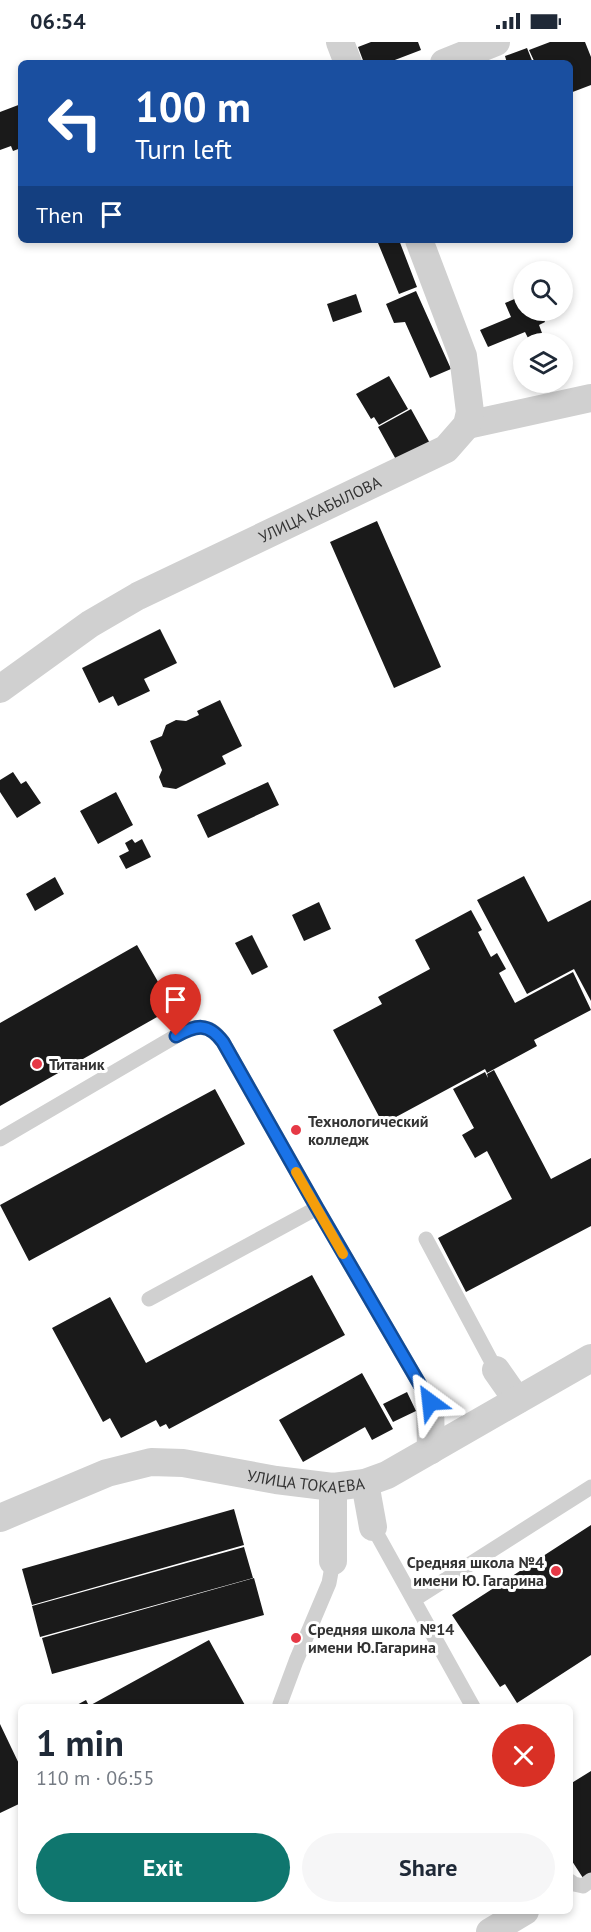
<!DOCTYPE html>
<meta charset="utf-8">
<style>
:root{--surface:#fff;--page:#f6f6f7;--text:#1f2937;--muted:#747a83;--accent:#0f766e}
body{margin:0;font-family:"PT Sans",sans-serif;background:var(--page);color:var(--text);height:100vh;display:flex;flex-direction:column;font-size:22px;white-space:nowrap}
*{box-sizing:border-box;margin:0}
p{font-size:20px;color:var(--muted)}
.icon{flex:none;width:33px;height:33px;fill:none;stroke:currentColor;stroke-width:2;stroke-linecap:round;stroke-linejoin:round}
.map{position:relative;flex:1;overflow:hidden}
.side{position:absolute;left:18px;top:1662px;width:555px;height:210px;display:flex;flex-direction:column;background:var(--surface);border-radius:9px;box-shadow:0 3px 9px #0003}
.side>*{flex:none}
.guide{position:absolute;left:18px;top:18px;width:555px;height:183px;border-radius:9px;box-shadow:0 3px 9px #0003;background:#1a4fa0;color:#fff;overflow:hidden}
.controls{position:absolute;left:513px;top:219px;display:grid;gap:12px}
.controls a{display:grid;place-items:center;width:60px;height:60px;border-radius:50%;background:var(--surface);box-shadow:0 3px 9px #0003;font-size:30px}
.pin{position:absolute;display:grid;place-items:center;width:51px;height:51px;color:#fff;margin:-62px -26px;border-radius:50% 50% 50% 0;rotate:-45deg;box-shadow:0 0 6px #0007}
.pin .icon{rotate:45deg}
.me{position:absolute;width:66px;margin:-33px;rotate:330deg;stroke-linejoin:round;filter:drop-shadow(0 0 4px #0008)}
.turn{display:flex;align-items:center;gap:21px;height:126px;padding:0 18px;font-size:27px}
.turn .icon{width:78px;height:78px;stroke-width:2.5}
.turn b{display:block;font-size:42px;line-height:51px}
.then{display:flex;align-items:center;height:57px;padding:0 18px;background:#0003;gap:12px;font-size:22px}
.round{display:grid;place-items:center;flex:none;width:63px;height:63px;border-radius:32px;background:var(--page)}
.head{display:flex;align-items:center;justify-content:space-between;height:102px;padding:0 18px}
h1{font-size:36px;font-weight:700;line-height:45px}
.action{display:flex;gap:12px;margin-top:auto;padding:12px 18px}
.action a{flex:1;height:69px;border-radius:36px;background:var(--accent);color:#fff;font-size:24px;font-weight:700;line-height:69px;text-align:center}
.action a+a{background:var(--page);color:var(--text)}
.status{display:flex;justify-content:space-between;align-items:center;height:42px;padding:0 30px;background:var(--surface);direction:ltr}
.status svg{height:16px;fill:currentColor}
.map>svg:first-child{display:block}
</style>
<div class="status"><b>06:54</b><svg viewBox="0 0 49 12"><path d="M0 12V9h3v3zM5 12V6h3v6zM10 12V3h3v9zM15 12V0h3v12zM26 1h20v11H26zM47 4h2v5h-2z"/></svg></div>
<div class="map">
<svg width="591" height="1890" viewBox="0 0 591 1890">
<rect width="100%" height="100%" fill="#fff"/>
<path fill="#1a1a1a" d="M371,0H418L421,8L387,21H364L358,5Z
M550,0H585L591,15V43L570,51V21H535L529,8Z
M527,6L533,21H507L505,14Z
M21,62V106L13,109L11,104L0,108V70Z
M385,198H399L417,245L399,252L378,201Z
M416,249L451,327L430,336L405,280L394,281L386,262Z
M356,252L362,270L333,280L327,262Z
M524,253V268H540L545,280L539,283L542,291L528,296L525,290L488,305L480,288L511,275L505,261Z
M389,334L408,367L379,383L374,375L371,377L356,352Z
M411,367L432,405L399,423L378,385Z
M377,479L441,625L394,646L330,500Z
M160,587L177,621L144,637L150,649L118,664L113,654L99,661L82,626Z
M220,658L242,704L222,714L226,722L176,747L163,745L159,735L162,728L150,699L162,694L166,683L176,678L186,679L199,673L197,669Z
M13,730L21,742L26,739L41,761L17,776L0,750V738Z
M268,740L279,763L208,796L197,773Z
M116,750L133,783L98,802L80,769Z
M132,797L135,801L142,797L151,815L126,827L119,814L129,809L125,801Z
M524,834L548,880L591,858V959L574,927L527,952L477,858Z
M55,835L64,852L35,869L26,852Z
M319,860L331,887L304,899L292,873Z
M471,868L482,888L478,890L491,915L497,911L506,927L499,931L515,961L573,930L591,968L534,998L537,1004L487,1031L485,1027L383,1082L333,988L382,962L378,955L430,927L415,898Z
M252,893L268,925L252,933L235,901Z
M137,903L173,966L0,1064V981Z
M494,1028L551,1137L591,1116V1184L466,1250L438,1196L512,1157L487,1109L475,1116L462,1093L474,1086L453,1047L485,1030L488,1036L487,1032Z
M215,1047L245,1102L29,1219L0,1163Z
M312,1233L345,1293L169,1387L166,1382L160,1385L156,1378L121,1396L110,1376L103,1380L52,1286L110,1255L146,1321Z
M362,1331L393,1387L372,1398L365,1385L303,1420L279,1378Z
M407,1350L416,1369L393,1380L383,1362Z
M234,1467L244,1503L32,1563L22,1527Z
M591,1483V1613L517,1661L505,1642L500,1645L452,1573Z
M244,1505L253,1536L40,1595L32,1564Z
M254,1536L264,1573L52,1632L42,1596Z
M209,1598L246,1665H73L86,1658L89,1664Z
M0,1682L21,1726V1761L0,1771Z
M591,1729V1831L583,1836L570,1816V1742Z"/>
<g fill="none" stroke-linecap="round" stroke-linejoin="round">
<path stroke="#d0d0d0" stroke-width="15" d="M0,1097L188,987C205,983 213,986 223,1000L317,1166L430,1360
M426,1197L496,1328
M149,1257L317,1166
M373,1485L473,1665
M415,1557L591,1445
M280,1662L296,1619L329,1541L333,1519
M570,1839L574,1842L583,1844L591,1838"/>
<g stroke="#d0d0d0" stroke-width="28">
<path d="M340,0L348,21"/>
<path d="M444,21L496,0"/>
<path d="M467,383L591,356"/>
<path id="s1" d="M0,647L90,582L138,554L446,407L467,383L470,370L463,314L419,198"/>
<path d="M496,1328L517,1358"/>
<path d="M430,1360L431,1408"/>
<path d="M365,1441L373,1485"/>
<path d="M333,1445V1519"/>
<path id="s2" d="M0,1476L107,1431L151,1420L183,1421L276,1438L333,1445L365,1441L387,1433L591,1316"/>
<path d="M490,1890L525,1869"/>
</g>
</g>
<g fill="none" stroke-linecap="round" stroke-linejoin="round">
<g stroke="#114b97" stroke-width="15">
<path id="route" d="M176,994C196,983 208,980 223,1000L317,1166L430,1360"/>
</g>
<use href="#route" stroke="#1a73e8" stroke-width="10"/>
<path stroke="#f59e0b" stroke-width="10" d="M296,1130L343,1212"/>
</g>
<g fill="#e63946" stroke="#fff" stroke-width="2">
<circle cx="37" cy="1022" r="6"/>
<circle cx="296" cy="1088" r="6"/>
<circle cx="556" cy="1529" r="6"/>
<circle cx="296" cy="1596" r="6"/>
</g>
<g text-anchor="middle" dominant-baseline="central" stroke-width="6" stroke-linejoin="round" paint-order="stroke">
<g font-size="16" fill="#333" stroke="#fff">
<text stroke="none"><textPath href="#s1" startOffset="368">УЛИЦА КАБЫЛОВА</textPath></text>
<text stroke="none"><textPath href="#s2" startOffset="318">УЛИЦА ТОКАЕВА</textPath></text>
</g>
<g font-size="16" font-weight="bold" fill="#333" stroke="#fff" text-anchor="start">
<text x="49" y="1022">Титаник</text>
<text x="308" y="1079">Технологический<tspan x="308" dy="18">колледж</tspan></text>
<text x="544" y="1520" text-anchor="end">Средняя школа №4<tspan x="544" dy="18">имени Ю. Гагарина</tspan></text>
<text x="308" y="1587">Средняя школа №14<tspan x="308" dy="18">имени Ю.Гагарина</tspan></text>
</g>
</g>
</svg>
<div class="controls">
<a><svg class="icon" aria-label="search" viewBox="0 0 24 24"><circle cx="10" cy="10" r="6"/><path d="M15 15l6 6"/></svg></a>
<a><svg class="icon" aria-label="layers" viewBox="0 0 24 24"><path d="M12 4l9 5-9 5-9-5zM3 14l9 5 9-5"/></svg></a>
</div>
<div class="pin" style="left:176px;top:994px;background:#d93025"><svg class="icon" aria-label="arrive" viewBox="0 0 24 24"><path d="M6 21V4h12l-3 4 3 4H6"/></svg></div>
<svg class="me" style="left:430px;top:1360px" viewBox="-20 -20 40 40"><path d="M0-17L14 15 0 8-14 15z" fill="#1a73e8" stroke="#fff" stroke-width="4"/></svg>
<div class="guide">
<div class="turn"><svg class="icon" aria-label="left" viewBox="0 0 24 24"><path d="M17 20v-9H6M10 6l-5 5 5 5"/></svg><div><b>100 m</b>Turn left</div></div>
<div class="then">Then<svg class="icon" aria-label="arrive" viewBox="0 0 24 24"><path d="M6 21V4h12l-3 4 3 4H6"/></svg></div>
</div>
<section class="side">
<div class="head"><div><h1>1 min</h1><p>110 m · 06:55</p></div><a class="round" style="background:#d93025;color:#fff"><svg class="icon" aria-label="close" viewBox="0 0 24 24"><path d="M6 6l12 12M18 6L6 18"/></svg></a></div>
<div class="action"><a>Exit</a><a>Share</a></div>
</section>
</div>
